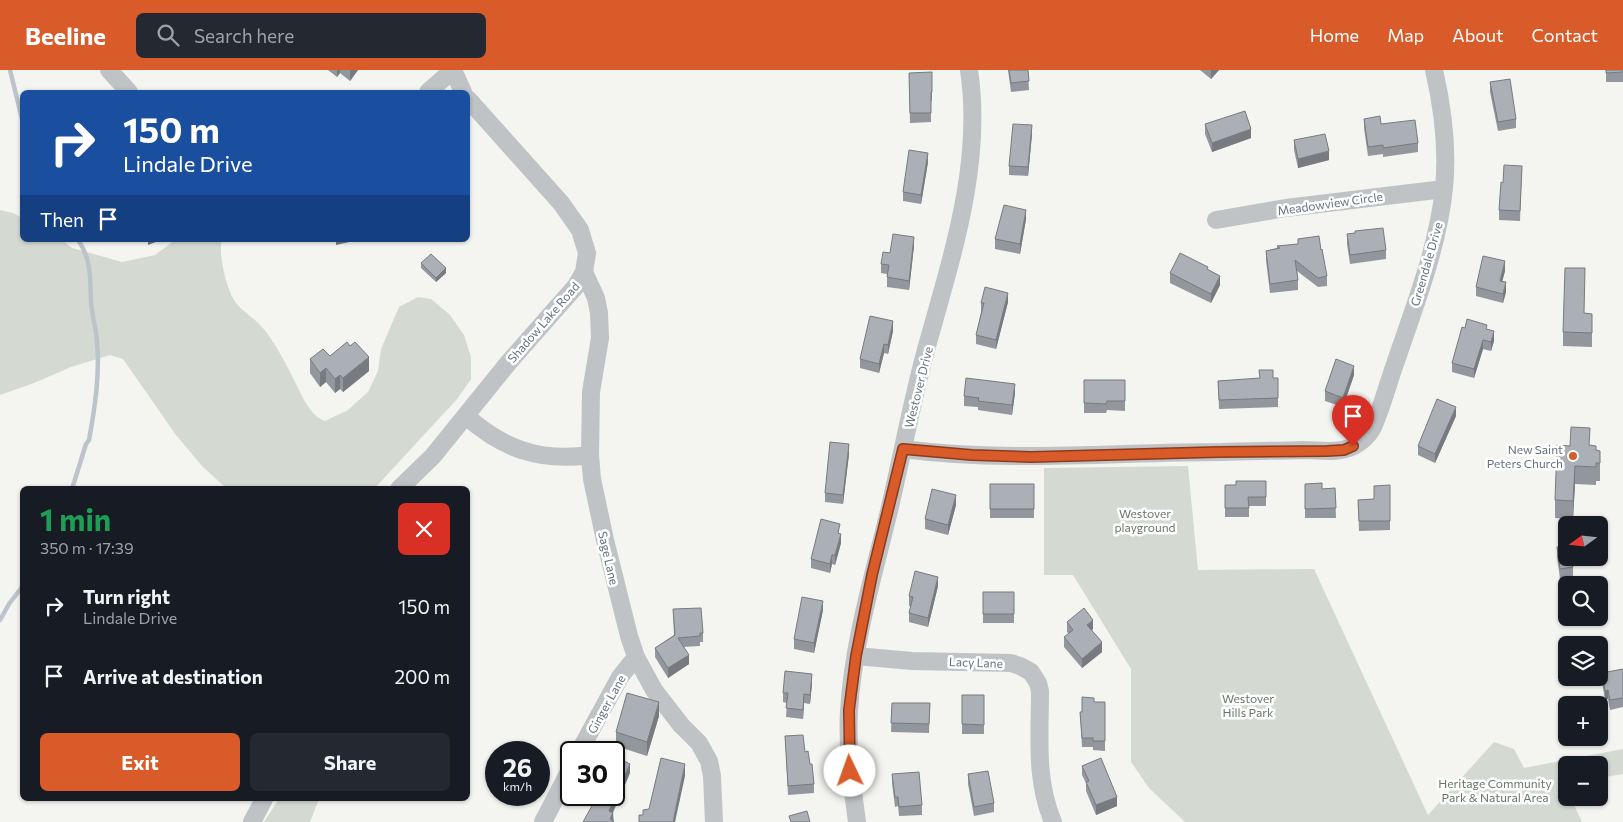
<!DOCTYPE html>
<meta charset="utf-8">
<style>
:root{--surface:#171b24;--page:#242831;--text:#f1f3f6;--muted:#9ea1a6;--accent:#d95b2a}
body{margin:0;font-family:Commissioner,sans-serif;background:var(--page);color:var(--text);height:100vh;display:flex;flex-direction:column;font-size:19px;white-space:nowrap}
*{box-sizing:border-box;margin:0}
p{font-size:16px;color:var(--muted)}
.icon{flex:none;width:28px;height:28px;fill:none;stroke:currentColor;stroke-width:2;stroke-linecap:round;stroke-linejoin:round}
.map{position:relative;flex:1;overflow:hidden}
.panel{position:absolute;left:20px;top:416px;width:450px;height:315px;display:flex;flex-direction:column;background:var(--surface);border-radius:8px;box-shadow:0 1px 4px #0004}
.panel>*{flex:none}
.top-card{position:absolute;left:20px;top:20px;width:450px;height:152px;border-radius:8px;box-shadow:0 1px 4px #0004;background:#1a4fa0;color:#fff;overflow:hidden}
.needle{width:32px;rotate:255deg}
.tools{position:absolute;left:1558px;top:446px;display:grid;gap:10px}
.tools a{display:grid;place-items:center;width:50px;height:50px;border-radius:8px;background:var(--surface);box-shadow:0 1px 4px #0004;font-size:25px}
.speed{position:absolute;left:485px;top:671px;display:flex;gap:10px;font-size:25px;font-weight:700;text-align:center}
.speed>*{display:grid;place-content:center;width:65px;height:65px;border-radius:50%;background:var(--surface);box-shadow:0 1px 4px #0004;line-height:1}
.speed small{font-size:12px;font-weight:400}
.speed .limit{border:2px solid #111;border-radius:8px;background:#fff;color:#111}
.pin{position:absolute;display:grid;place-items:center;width:42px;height:42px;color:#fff;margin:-51px -21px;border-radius:50% 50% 50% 0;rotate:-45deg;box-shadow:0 0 5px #0007}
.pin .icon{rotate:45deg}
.me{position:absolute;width:55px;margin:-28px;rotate:357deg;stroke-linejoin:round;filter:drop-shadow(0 0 4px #0008)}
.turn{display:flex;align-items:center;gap:18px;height:105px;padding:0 20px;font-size:22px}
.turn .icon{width:65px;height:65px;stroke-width:2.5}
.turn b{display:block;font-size:35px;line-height:42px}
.then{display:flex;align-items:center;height:48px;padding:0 20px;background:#0003;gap:10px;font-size:19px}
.round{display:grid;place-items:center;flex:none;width:52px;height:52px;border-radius:8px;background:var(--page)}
.summary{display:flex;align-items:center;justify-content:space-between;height:85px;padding:0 20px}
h1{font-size:30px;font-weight:700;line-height:38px;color:#1e9e55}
.button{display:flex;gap:10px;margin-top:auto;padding:10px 20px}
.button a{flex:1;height:58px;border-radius:8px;background:var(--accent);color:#fff;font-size:20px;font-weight:700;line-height:58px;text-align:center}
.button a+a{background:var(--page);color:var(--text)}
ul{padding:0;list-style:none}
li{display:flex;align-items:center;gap:15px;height:70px;padding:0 20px}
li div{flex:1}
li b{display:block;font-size:19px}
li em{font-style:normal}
header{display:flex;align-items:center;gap:30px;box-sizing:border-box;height:70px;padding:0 25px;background:var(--accent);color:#fff}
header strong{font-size:24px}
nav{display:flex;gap:28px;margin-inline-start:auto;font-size:18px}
.search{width:350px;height:45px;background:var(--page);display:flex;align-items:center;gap:12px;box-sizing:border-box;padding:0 18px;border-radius:8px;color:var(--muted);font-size:19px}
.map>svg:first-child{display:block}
</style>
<header>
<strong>Beeline</strong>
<div class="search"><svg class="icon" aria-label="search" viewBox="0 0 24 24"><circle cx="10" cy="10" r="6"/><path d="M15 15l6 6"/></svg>Search here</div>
<nav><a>Home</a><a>Map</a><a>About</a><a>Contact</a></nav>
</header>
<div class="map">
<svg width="1623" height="752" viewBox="0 0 1623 752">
<rect width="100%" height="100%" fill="#f4f4f0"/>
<path fill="#d4dad1" d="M0,140L13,143L22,148V170H62L72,178L122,192L155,185L175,170H222C218,184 226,217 234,230C240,240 253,247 261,256C272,268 283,288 290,302C298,316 308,346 325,351L348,340L368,322L378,301L381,279L399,237L418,227L431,229L450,245L464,265L471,287V309L458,328L374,419H227L202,396L176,365L123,289L110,285L71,297L34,313L0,325Z
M1188,396L1198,500L1314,499L1428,745L1494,672L1514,679L1524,698L1623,679V704L1599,708V695H1566V728H1571L1582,752H1185L1149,718L1131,692V599L1073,505H1044V398Z
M279,729H319L310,752H264Z"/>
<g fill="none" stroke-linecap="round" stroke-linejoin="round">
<path stroke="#bbc4ca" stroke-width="4.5" d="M10,0L22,49
M72,419L86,374L89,370C95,337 100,304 97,271C96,258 92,245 91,233C90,211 92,189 78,170
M0,550L9,534L22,517"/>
<path stroke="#bfc3c6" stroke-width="18" d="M109,0L129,22
M453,0L463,22
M428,22L453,0
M1216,150L1286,138L1444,119
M584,202L596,228L599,243L600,268L591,322L590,385L592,409L605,470L629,566L636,587L654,620L681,655L699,673L709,691L712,706L714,752
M466,346C503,379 540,392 590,385
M903,379C1009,393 1116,382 1222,382C1249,381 1276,381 1303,380C1320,380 1338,384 1354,376C1361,372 1368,366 1372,359C1381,341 1389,310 1396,291C1415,235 1438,177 1444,118C1448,78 1443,39 1434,0
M399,419L433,386L509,292L576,216L584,202L587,183L580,160L561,133L468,29
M856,586L912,591L1011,593L1020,596L1031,602L1038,613L1040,621C1040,666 1035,710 1053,752
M579,682L620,607L636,587
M252,752L264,729
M543,752L571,698
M857,752C852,715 847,678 849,641C853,573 873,507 889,441C902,386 912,330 927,276C952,186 983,93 969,0"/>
</g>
<path fill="#92979d" d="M328,0H358L350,11L340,3L337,7Z
M1008,0H1028L1029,20L1011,22Z
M1200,0H1219L1211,9Z
M1606,0H1623V12H1606Z
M932,2V31H931V52L910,53L909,12Z
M1490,12L1516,49V58L1498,61L1490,22Z
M1364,49L1381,54L1418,73V82L1383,87V84L1368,86L1364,58Z
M1205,54L1251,68L1212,82L1205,64Z
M1032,64L1028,106L1009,105V96Z
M1294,70L1329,90L1298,98L1294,80Z
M928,92L921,134L903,131V122Z
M1522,96L1520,151L1499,150V140Z
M1026,149L1020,184L995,179V169Z
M1347,164L1386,180V189L1350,194L1347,174Z
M1298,169L1321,180L1327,206V216L1318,217L1297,201L1298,210V220L1270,223L1266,190V181L1277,178V176L1298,174Z
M914,176L909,220L887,217V204L881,203V194L890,183Z
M421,193L446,203L436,212L421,198Z
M1208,200L1220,215L1211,233L1170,213V203Z
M1505,201L1502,211L1506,222L1503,233L1476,226V217Z
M1008,232L996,279L976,274V265L981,242V233Z
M1585,243L1592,244V277L1563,276V262Z
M1465,258L1487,259L1494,271L1491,281L1483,279L1474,308L1452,302V293Z
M893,261L888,284L884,283L879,303L860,298V289Z
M330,286L369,301L343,322L340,319L335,323L326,312L320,317L310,303V289Z
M1354,305L1343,337L1325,331V321Z
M1278,308V337L1219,339L1218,311Z
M1084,310H1125V341L1107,340L1106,343H1084Z
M1015,323L1012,345L978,340V337L964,336V326Z
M1456,346L1435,393L1418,385V376Z
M1590,375L1596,380L1600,381V411H1596V415L1575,414L1573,449L1555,448V430L1570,376Z
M849,384L843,434L825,432V423Z
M1266,411V436H1249V447H1225V415H1236Z
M990,414H1034V448H990Z
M1305,414L1322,419L1335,418L1336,448H1305Z
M1390,415V460L1359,461L1358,430L1374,429Z
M956,435L948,465L925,459V449Z
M840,464L841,473L835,495L832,494L830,503L811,498V489Z
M1557,477L1573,497V507L1560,509L1557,486Z
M938,516L928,557L909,552V543L911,536H909V526Z
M983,522H1014V553H983Z
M673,539L703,563V572H700V576L683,577L689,594L668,608L655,587V578L674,565Z
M823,540L814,583L794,579V569Z
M1067,552L1093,559L1092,560L1102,582L1082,598L1064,577V567L1069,564L1067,562Z
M1623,599V637L1610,640L1608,629L1605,630L1602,612V603Z
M812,613L810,634L804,633L803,649L786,647L787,633L783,632V623Z
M962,625H984V664H962Z
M1094,632H1105V681L1093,680V677H1082L1080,642H1082Z
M892,633H930L929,663L891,662Z
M659,646L647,686L616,676V662Z
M785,666L805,682L810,694L814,714V723L788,725Z
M1082,696L1117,736L1096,745L1086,721V713L1082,705Z
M630,703L613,743L614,752L596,729L593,727V725H614Z
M892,704L922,735V745L899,746L898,736L895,737L892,713Z
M968,704L994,733V742L974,746L968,714Z"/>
<path fill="#777b7f" d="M337,0H340V3L337,7Z
M351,0H358L350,11V1Z
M1211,0H1219L1211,9Z
M1032,55V64L1028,106V97Z
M1251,59V68L1212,82V73Z
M1329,81V90L1298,98V89Z
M928,83V92L921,134V125Z
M1026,140V149L1020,184V174Z
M914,167V176L909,220V211Z
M148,170H161L148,175Z
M336,170H358L336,175Z
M1505,191V201L1500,220V211Z
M446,198V203L436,212V208Z
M1220,206V215L1211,233V224Z
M1506,212V222L1503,233V224Z
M1008,223V232L996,279V270Z
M893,251V261L888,284V275Z
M1494,261V271L1491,281V272Z
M1483,270V279L1474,308V299Z
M884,274V283L879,303V294Z
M369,287V301L343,322V308Z
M1354,296V305L1343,337V328Z
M326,298V312L320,317V303Z
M340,305V319L335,323V309Z
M1015,314V323L1012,345V335Z
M1456,337V346L1435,393V384Z
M849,374V384L843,434V425Z
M1575,396V414L1573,449V431Z
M956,425V435L948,465V455Z
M841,464V473L835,495V485Z
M832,485V494L830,503V494Z
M938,507V516L928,557V548Z
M823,531V540L814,583V573Z
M1093,550V559L1087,564V555Z
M1102,572V582L1082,598V589Z
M689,585V594L668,608V598Z
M812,604V613L810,634V625Z
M1608,620V629L1605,630V621Z
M804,624V633L803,649V640Z
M659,632V646L647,686V672Z
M630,694V703L609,750V741Z
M685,694V706L675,752H673Z
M1117,727V736L1096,745V735Z
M613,743V752L610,749Z"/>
<path fill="#aab0b6" stroke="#777b7f" d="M1009,0H1028L1029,11L1011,13Z
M1606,0H1623V2L1606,3Z
M932,2V22H931V43H910L909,3Z
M1510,9L1516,49L1498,52L1490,12Z
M1245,41L1251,59L1212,73L1205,54Z
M1380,46L1381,54L1415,50L1418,73L1383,78V75L1368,77L1364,49Z
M1013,54L1032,55L1028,97L1009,96Z
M1325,64L1329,81L1298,89L1294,70Z
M909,80L928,83L921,125L903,122Z
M1504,95L1522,96L1520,141L1499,140L1501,112L1503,113Z
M1004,135L1026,140L1020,174L995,169Z
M1383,158L1386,180L1350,185L1347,164L1355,163V161Z
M893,164L914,167L909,211L887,207L889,195L881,194L883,182L890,183Z
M1319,166L1321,180L1322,179L1327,206L1318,208L1295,190L1298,210L1270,214L1266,181L1280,178L1277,176L1298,174V169Z
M1180,183L1208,197L1207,199L1220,206L1211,224L1170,203Z
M431,184L446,198L436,208L421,193Z
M1483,186L1505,191L1500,211L1506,212L1503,224L1476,217Z
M1565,198H1585L1584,243L1592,244V263L1563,262Z
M985,217L1008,223L996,270L976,265L984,233H981Z
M870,246L893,251L888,275L884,274L879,294L860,289Z
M1467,249L1487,255L1486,259L1494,261L1491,272L1483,270L1474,299L1452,293L1462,257L1465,258Z
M347,272L350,276L355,272L369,287L343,308L340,305L335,309L326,298L320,303L310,289L323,279L330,286Z
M1336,289L1354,296L1343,328L1325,321Z
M1259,300H1273V308H1278V328L1219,330L1218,311L1260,308Z
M966,308L1015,314L1012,335L978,331L979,328L964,326Z
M1084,310H1125V331H1107L1106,334L1084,333Z
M1437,329L1456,337L1435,384L1418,376Z
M1571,357L1590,358L1589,375L1596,376V380L1600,381V393H1596V397L1575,396L1573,431L1555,430L1557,375L1570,376Z
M830,372L849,374L843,425L825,423Z
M1236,411H1266V427H1248L1249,438H1225V415H1236Z
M1322,413V419L1335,418L1336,438L1305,439V414Z
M990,414H1034V439H990Z
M1390,415V451H1359L1358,430L1374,429V416Z
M932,419L956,425L948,455L925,449Z
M821,449L840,454L838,463L841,464L835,485H832L830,494L811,489Z
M1566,475V488H1572L1573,497L1560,499L1557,477Z
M915,501L938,507L928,548L909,543L913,527L909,526Z
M983,522H1014V544H983Z
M802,527L823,531L814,573L794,569Z
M701,538L703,563H700V566L678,568L689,585L668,598L655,578L675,565L673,539Z
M1084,538L1093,550L1087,555L1102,572L1082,589L1064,567L1073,560L1067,552Z
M1623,599V628L1610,630L1608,620L1605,621L1602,603Z
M785,601L812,604L810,625L804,624L803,640L786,638L788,623H783Z
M627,623L659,632L647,672L616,662Z
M962,625H984V655L962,654Z
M1082,627L1094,628V632H1105V671H1093V668H1082L1080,642H1082Z
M892,633H930L929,654L891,653Z
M803,665L805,682L808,681L810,694H812L814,714L788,716L785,666Z
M614,686L630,694L609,741L613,743L610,749L614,751L613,752H583L598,725H614Z
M661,688L685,694L673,752H639V745H643V740L649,739Z
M1101,688L1117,727L1096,735L1086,712L1089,711L1082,696Z
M988,701L994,733L974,737L968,704Z
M919,702L922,735L899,737L898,727H895L892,704Z
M807,741L810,752H791L789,746Z"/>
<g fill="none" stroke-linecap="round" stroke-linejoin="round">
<g stroke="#8d3b1b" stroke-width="12">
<path id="route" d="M850,701L849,640L856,586L872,505L903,379L972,385L1031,387L1219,382L1327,381L1344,380L1353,376"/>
</g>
<use href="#route" stroke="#d95b2a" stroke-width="9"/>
</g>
<circle fill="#d95b2a" stroke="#fff" stroke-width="2" cx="1573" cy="386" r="5"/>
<g text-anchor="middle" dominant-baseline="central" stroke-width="5" stroke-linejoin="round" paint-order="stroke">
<g font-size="12" fill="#64727f" stroke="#fff">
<text transform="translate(1330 133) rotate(-8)">Meadowview Circle</text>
<text transform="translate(1426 194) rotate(-74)">Greendale Drive</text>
<text transform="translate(543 252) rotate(-49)">Shadow Lake Road</text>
<text transform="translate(918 317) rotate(-76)">Westover Drive</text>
<text transform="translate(609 488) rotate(77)">Sage Lane</text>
<text transform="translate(976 592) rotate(2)">Lacy Lane</text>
<text transform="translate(606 634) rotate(-61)">Ginger Lane</text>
</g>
<g font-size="12" fill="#64727f" stroke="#fff" text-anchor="end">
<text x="1563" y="379">New Saint<tspan x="1563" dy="14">Peters Church</tspan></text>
</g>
<g font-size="12" fill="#667763" stroke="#fff">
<text x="1145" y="443">Westover<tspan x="1145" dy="14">playground</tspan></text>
<text x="1248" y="628">Westover<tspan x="1248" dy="14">Hills Park</tspan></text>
<text x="1495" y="713">Heritage Community<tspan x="1495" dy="14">Park &amp; Natural Area</tspan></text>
</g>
</g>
</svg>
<div class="tools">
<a><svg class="needle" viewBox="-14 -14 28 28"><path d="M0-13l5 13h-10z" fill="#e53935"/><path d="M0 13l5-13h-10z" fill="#9ea1a6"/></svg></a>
<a><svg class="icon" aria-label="search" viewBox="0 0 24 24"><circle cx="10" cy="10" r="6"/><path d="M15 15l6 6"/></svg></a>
<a><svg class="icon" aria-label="layers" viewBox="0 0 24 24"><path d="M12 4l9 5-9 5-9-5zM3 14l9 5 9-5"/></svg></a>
<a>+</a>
<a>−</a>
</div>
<div class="speed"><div>26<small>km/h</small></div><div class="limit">30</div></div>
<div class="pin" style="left:1353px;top:376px;background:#d93025"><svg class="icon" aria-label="arrive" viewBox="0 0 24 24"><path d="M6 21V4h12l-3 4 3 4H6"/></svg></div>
<svg class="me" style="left:850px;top:701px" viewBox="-20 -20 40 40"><circle r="19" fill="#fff"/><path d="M0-13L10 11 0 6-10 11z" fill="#d95b2a"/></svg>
<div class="top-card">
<div class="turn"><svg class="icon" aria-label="right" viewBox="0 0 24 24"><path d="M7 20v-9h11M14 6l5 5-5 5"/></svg><div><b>150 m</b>Lindale Drive</div></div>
<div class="then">Then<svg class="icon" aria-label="arrive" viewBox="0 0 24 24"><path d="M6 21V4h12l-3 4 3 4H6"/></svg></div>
</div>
<section class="panel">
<div class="summary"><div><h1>1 min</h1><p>350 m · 17:39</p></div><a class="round" style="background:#d93025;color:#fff"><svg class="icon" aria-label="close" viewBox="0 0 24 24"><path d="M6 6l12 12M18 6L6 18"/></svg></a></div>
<ul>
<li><svg class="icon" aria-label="right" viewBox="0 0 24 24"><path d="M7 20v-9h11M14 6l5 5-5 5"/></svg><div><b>Turn right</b><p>Lindale Drive</p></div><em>150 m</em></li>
<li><svg class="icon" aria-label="arrive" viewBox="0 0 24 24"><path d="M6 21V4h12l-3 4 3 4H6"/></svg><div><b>Arrive at destination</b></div><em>200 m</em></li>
</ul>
<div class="button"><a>Exit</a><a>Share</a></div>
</section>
</div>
